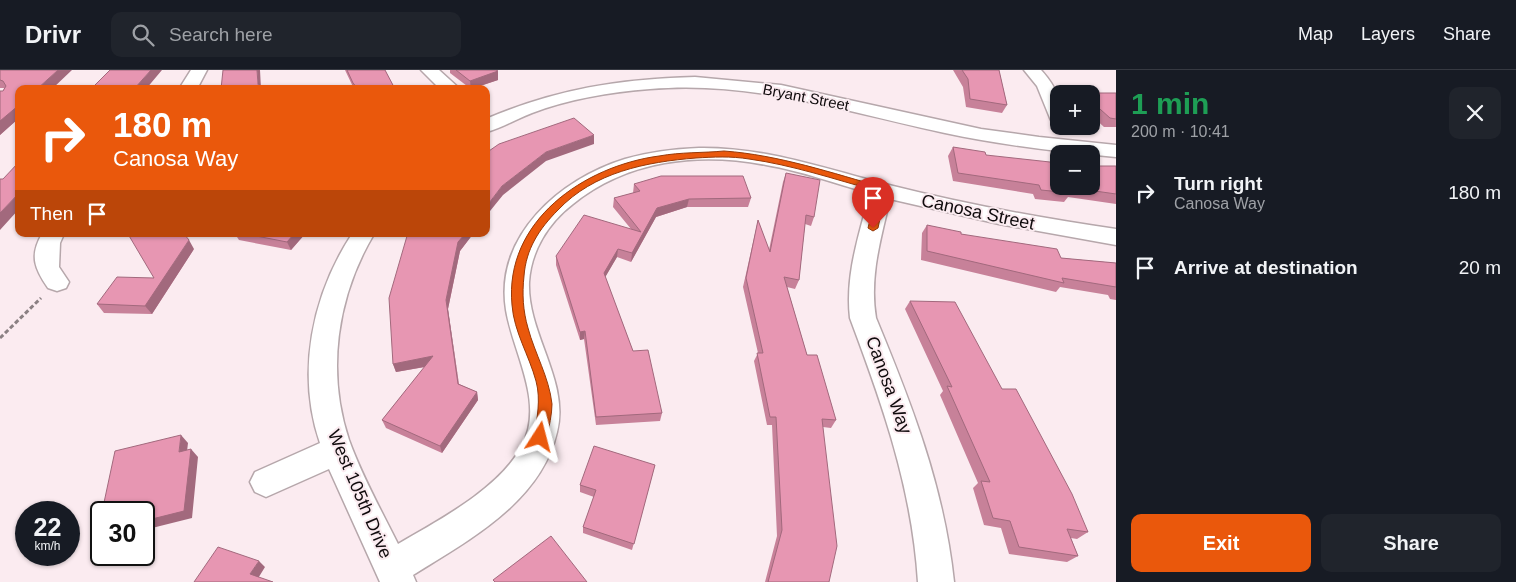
<!DOCTYPE html>
<meta charset="utf-8">
<style>
:root{--surface:#171b24;--page:#20242c;--text:#f1f3f6;--muted:#9ea1a6;--line:#363941;--accent:#ea580c}
body{margin:0;font-family:Helvetica,sans-serif;background:var(--page);color:var(--text);height:100vh;display:flex;flex-direction:column;font-size:19px;white-space:nowrap}
*{box-sizing:border-box;margin:0}
p{font-size:16px;color:var(--muted)}
.icon{flex:none;width:28px;height:28px;fill:none;stroke:currentColor;stroke-width:2;stroke-linecap:round;stroke-linejoin:round}
.map{position:relative;flex:1;overflow:hidden}
.details{display:flex;flex-direction:column;background:var(--surface);width:400px}
.details>*{flex:none}
.hud{position:absolute;left:15px;top:15px;width:475px;height:152px;border-radius:10px;box-shadow:0 1px 4px #0004;background:#ea580c;color:#fff;overflow:hidden}
.buttons{position:absolute;left:1050px;top:15px;display:grid;gap:10px}
.buttons a{display:grid;place-items:center;width:50px;height:50px;border-radius:10px;background:var(--surface);box-shadow:0 1px 4px #0004;font-size:25px}
.speed{position:absolute;left:15px;top:431px;display:flex;gap:10px;font-size:25px;font-weight:700;text-align:center}
.speed>*{display:grid;place-content:center;width:65px;height:65px;border-radius:50%;background:var(--surface);box-shadow:0 1px 4px #0004;line-height:1}
.speed small{font-size:12px;font-weight:400}
.speed .limit{border:2px solid #111;border-radius:8px;background:#fff;color:#111}
.pin{position:absolute;display:grid;place-items:center;width:42px;height:42px;color:#fff;margin:-51px -21px;border-radius:50% 50% 50% 0;rotate:-45deg;box-shadow:0 0 5px #0007}
.pin .icon{rotate:45deg}
.me{position:absolute;width:55px;margin:-28px;rotate:9deg;stroke-linejoin:round;filter:drop-shadow(0 0 4px #0008)}
.turn{display:flex;align-items:center;gap:18px;height:105px;padding:0 15px;font-size:22px}
.turn .icon{width:65px;height:65px;stroke-width:2.5}
.turn b{display:block;font-size:35px;line-height:42px}
.then{display:flex;align-items:center;height:48px;padding:0 15px;background:#0003;gap:10px;font-size:19px}
.round{display:grid;place-items:center;flex:none;width:52px;height:52px;border-radius:10px;background:var(--page)}
.summary{display:flex;align-items:center;justify-content:space-between;height:85px;padding:0 15px}
h1{font-size:30px;font-weight:700;line-height:38px;color:#1e9e55}
.cta{display:flex;gap:10px;margin-top:auto;padding:10px 15px}
.cta a{flex:1;height:58px;border-radius:10px;background:var(--accent);color:#fff;font-size:20px;font-weight:700;line-height:58px;text-align:center}
.cta a+a{background:var(--page);color:var(--text)}
ul{padding:0;list-style:none}
li{display:flex;align-items:center;gap:15px;height:75px;padding:0 15px}
li div{flex:1}
li b{display:block;font-size:19px}
li em{font-style:normal}
header{display:flex;align-items:center;gap:30px;box-sizing:border-box;height:70px;padding:0 25px;background:var(--surface);border-bottom:1px solid var(--line)}
header strong{font-size:24px}
nav{display:flex;gap:28px;margin-inline-start:auto;font-size:18px}
.search{width:350px;height:45px;background:var(--page);display:flex;align-items:center;gap:12px;box-sizing:border-box;padding:0 18px;border-radius:10px;color:var(--muted);font-size:19px}
main{display:flex;flex:1;min-height:0}
.map>svg:first-child{display:block}
</style>
<header>
<strong>Drivr</strong>
<div class="search"><svg class="icon" aria-label="search" viewBox="0 0 24 24"><circle cx="10" cy="10" r="6"/><path d="M15 15l6 6"/></svg>Search here</div>
<nav><a>Map</a><a>Layers</a><a>Share</a></nav>
</header>
<main>
<div class="map">
<svg width="1116" height="512" viewBox="0 0 1116 512">
<rect width="100%" height="100%" fill="#fbebf0"/>
<g fill="none" stroke-linecap="round" stroke-linejoin="round">
<g stroke="#b6a7ab" stroke-width="3">
<path id="minor" d="M191,0H207L197,19H179Z
M421,0H439L460,19H440Z
M1024,0H1041C1059,20 1059,28 1059,53L1052,52L1050,48L1037,16Z
M695,7L781,15L981,59L1039,67L1116,75V87C1060,82 1001,75 945,63C847,42 752,10 650,19C610,22 569,29 532,43C516,49 502,58 486,62V49C556,19 620,9 695,7Z
M699,78C766,77 825,99 889,115C964,134 1040,148 1116,159V175L999,154L890,129C881,168 869,207 876,248C912,335 944,417 954,512H918C912,418 883,336 850,248C845,205 859,165 870,123C836,114 802,101 766,95C698,82 628,90 573,134C548,153 531,181 529,212C527,264 570,311 557,362C541,432 469,470 413,505L416,512H380L329,399L266,427L255,422L250,412L255,402L320,373C296,303 312,225 352,164H374C337,226 326,301 349,370C362,406 381,440 398,474C439,450 499,419 522,376C545,332 513,283 506,240C494,166 560,109 625,89C649,82 674,79 699,78Z
M42,164H64L60,173L59,197L69,212L66,218L57,221L48,218C35,199 29,186 42,164Z"/>
</g>
<path stroke="#8b8083" stroke-width="3" stroke-dasharray="4.5 2.5" stroke-linecap="butt" d="M0,268L41,228"/>
<use href="#minor" fill="#fff" fill-rule="evenodd"/>
</g>
<path fill="#c78199" d="M0,0L19,19V48L0,65L3,21L4,18H0Z
M345,0H385L395,19H354Z
M450,0H496L498,1V10L471,19L450,3Z
M953,0H999L1007,35L1002,43L966,37L963,17Z
M1083,23H1116V57H1104L1091,45V24H1082Z
M953,77L986,85L1059,116L1116,96V134L1068,127L1064,132L1035,129L1033,124L953,111L948,86Z
M786,103L814,147L811,156L805,154L799,210L795,219L787,217L807,285L836,350L831,358L823,357L829,512H765L777,466L772,355H767L754,291L758,283L743,217L756,159L758,150L769,180L783,112Z
M634,114L751,128L748,137H687L656,147L631,192L617,187L605,207L633,281L662,343L660,351L596,355L584,269L580,270L556,195V186L631,159L613,137L614,128L633,123Z
M927,155L961,164L1061,188L1116,193V230L1110,229L1108,225L1060,217L1056,222L921,190L922,163Z
M235,164H305L291,180L239,170Z
M410,164H473L460,181L448,239L459,314L477,322L478,330L442,383L386,358L382,350L425,297L396,302L393,294Z
M194,179L152,244L104,243L97,234L154,208Z
M910,231L1002,319L1088,462L1077,469L1071,468L1078,486L1067,492L1009,484L1001,458L984,455L973,418L978,413L940,325L943,321L905,239Z
M655,395L632,480L583,463V457L594,427L580,422V415Z"/>
<path fill="#a2697d" d="M58,0H72L52,19H37Z
M151,0H162L146,19H134Z
M257,0H260L261,19L258,14Z
M498,1V10L471,19L470,11Z
M19,35V48L0,65V51Z
M594,65V74L546,91L503,125L486,146V137L502,116L546,82Z
M19,123V139L0,160V143Z
M689,129L687,137L656,147L631,192L632,183L657,138Z
M294,164H305L291,180L287,172Z
M465,164H473L460,181L448,239L460,322L446,230L458,172Z
M189,170L194,179L152,244L145,236Z
M618,179L617,187L603,211L604,203Z
M585,261L584,269L580,270V262Z
M433,286L435,295L396,302L393,294Z
M477,322L478,330L442,383L440,376Z
M181,365L188,373L186,390L179,382Z
M191,379L198,387L192,448L144,460V451Z
M259,491L265,497L257,510L250,504Z"/>
<path fill="#e796b2" stroke="#a2697d" d="M0,0H58L37,19H19V35L0,51V21H3L6,16L3,11L0,10Z
M110,0H151L134,19H91Z
M223,0H257L258,14L260,19H221Z
M347,0H385L395,19H358L353,13Z
M456,0H496L498,1L470,11Z
M962,0H999L1007,35L970,29L968,9Z
M1083,23H1116V49L1110,48L1091,31V24H1084Z
M574,48L594,65L546,82L502,116L486,137V83L499,74Z
M953,77L985,82L986,85L1059,93V116H1091V96H1116V124L1067,117L1071,123L1041,120L1039,115L958,103Z
M19,92V123L0,143V109H3Z
M786,103L820,110L814,147L806,145L799,210L784,207L807,285H817L836,350L822,349L837,476L829,512H768L782,460L776,347H770L757,283H763L746,208L758,150L770,182Z
M661,106H743L751,128L689,129L657,138L632,183L618,179L604,203L633,281L648,280L662,343L596,347L585,261L580,262L556,186L584,145L641,162L614,128L640,121L634,114Z
M927,155L961,162V164L1057,179L1061,188L1116,193V217L1062,208L1064,213L927,181Z
M128,164H184L189,170L145,236L97,234L117,207L154,208Z
M246,164H294L287,172Z
M410,164H465L458,172L446,230L458,314L477,322L440,376L382,350L433,286L393,294L389,228L407,166Z
M910,231L955,232L1002,319H1016L1072,424L1088,462L1067,459L1078,486L1019,477L1010,451L993,448L981,411L990,412L947,316L952,317Z
M181,365L179,382L191,379L184,441L144,451V442H102L115,381Z
M594,376L655,395L634,474L583,457L596,420L580,415Z
M101,448V461L98,462Z
M551,466L587,512H495L493,510Z
M218,477L259,491L250,504L273,512H194Z"/>
<path fill="#ea580c" stroke="#983908" d="M724,81C779,85 832,103 885,118L886,120L878,158L873,161L868,158L877,121C834,109 792,95 749,89C731,86 713,87 696,88C646,92 594,102 558,140C539,159 526,179 524,206C522,224 523,241 528,258C535,284 549,307 552,334C552,344 549,357 547,367L545,371L540,373L536,371L534,367C537,348 541,330 536,311C529,285 514,262 512,235C504,151 584,96 659,86C681,82 703,83 724,81Z"/>
<g text-anchor="middle" dominant-baseline="central" stroke-width="4" stroke-linejoin="round" paint-order="stroke">
<g font-size="15" fill="#100b0d" stroke="#fbebf0">
<text transform="translate(806 27) rotate(11)">Bryant Street</text>
</g>
<g font-size="18" fill="#100b0d" stroke="#fbebf0">
<text transform="translate(978 142) rotate(12)">Canosa Street</text>
<text transform="translate(889 315) rotate(70)">Canosa Way</text>
<text transform="translate(360 424) rotate(67)">West 105th Drive</text>
</g>
</g>
</svg>
<div class="buttons">
<a>+</a>
<a>−</a>
</div>
<div class="speed"><div>22<small>km/h</small></div><div class="limit">30</div></div>
<div class="pin" style="left:873px;top:158px;background:#d93025"><svg class="icon" aria-label="arrive" viewBox="0 0 24 24"><path d="M6 21V4h12l-3 4 3 4H6"/></svg></div>
<svg class="me" style="left:540px;top:367px" viewBox="-20 -20 40 40"><path d="M0-17L14 15 0 8-14 15z" fill="#ea580c" stroke="#fff" stroke-width="4"/></svg>
<div class="hud">
<div class="turn"><svg class="icon" aria-label="right" viewBox="0 0 24 24"><path d="M7 20v-9h11M14 6l5 5-5 5"/></svg><div><b>180 m</b>Canosa Way</div></div>
<div class="then">Then<svg class="icon" aria-label="arrive" viewBox="0 0 24 24"><path d="M6 21V4h12l-3 4 3 4H6"/></svg></div>
</div>
</div>
<section class="details">
<div class="summary"><div><h1>1 min</h1><p>200 m · 10:41</p></div><a class="round"><svg class="icon" aria-label="close" viewBox="0 0 24 24"><path d="M6 6l12 12M18 6L6 18"/></svg></a></div>
<ul>
<li><svg class="icon" aria-label="right" viewBox="0 0 24 24"><path d="M7 20v-9h11M14 6l5 5-5 5"/></svg><div><b>Turn right</b><p>Canosa Way</p></div><em>180 m</em></li>
<li><svg class="icon" aria-label="arrive" viewBox="0 0 24 24"><path d="M6 21V4h12l-3 4 3 4H6"/></svg><div><b>Arrive at destination</b></div><em>20 m</em></li>
</ul>
<div class="cta"><a>Exit</a><a>Share</a></div>
</section>
</main>
